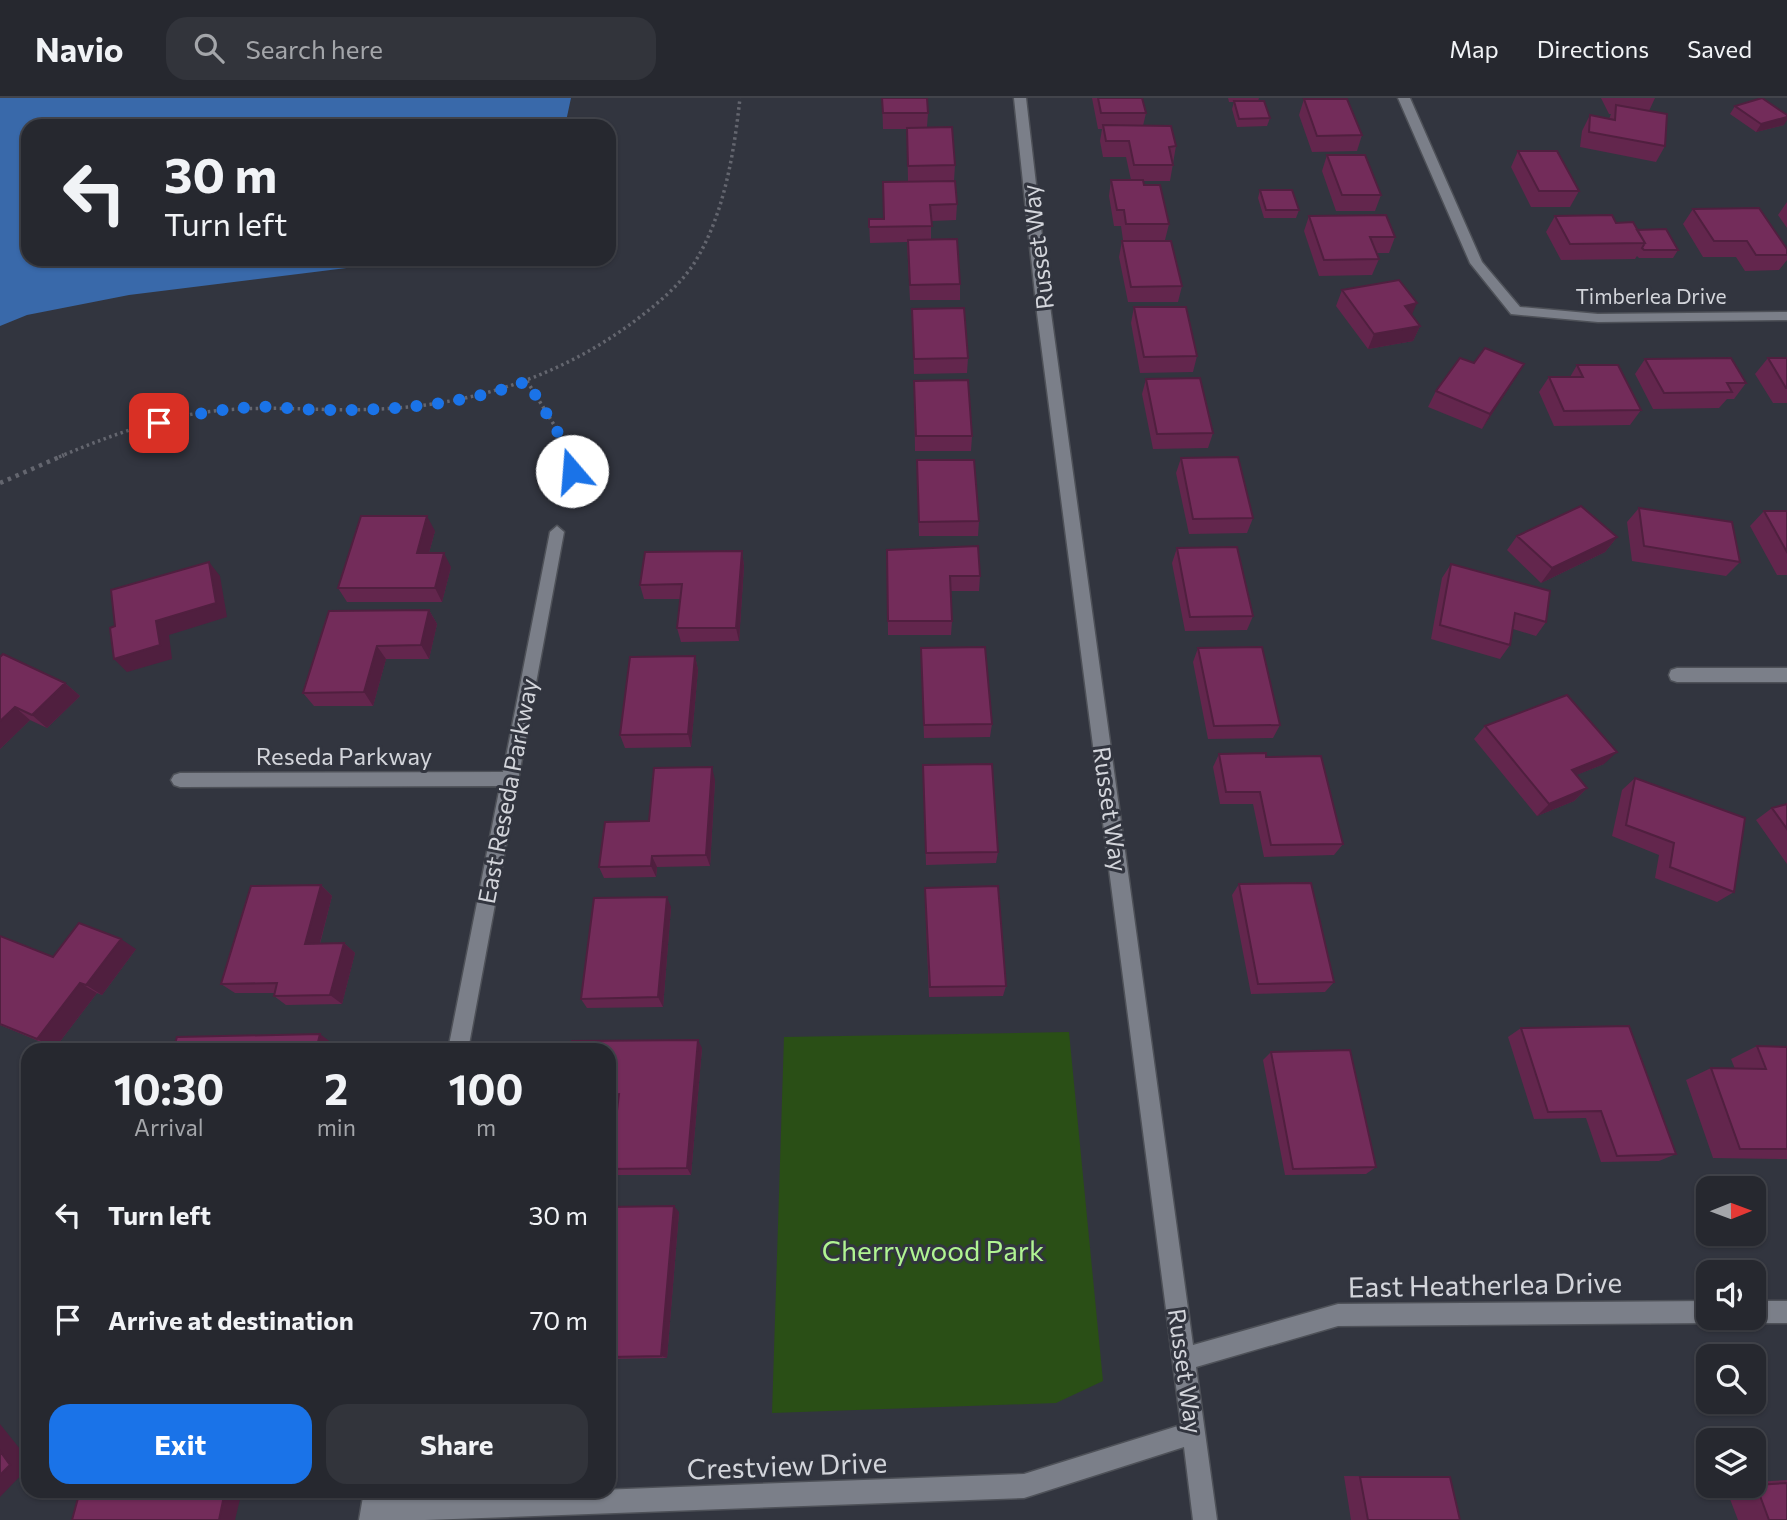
<!DOCTYPE html>
<style>
:root{--surface:#26282f;--page:#32343b;--text:#f1f3f6;--muted:#a4a6aa;--line:#42444b;--accent:#1a73e8}
body{margin:0;font-family:Commissioner,sans-serif;background:var(--page);color:var(--text);height:100vh;display:flex;flex-direction:column;font-size:26px;white-space:nowrap}
*{box-sizing:border-box;margin:0}
p{font-size:23px;color:var(--muted)}
.icon{flex:none;width:38px;height:38px;fill:none;stroke:currentColor;stroke-width:2;stroke-linecap:round;stroke-linejoin:round}
.map{position:relative;flex:1;overflow:hidden}
.details{position:absolute;left:21px;top:945px;width:595px;height:455px;display:flex;flex-direction:column;background:var(--surface);border-radius:21px;box-shadow:0 2px 5px #0004,0 0 0 2px var(--line)}
.details>*{flex:none}
.hud{position:absolute;left:21px;top:21px;width:595px;height:147px;border-radius:21px;box-shadow:0 2px 5px #0004,0 0 0 2px var(--line);background:#26282f;color:var(--text);overflow:hidden}
.needle{width:46px;rotate:89deg}
.tools{position:absolute;left:1696px;top:1078px;display:grid;gap:14px}
.tools a{display:grid;place-items:center;width:70px;height:70px;border-radius:14px;background:var(--surface);box-shadow:0 2px 5px #0004,0 0 0 2px var(--line);font-size:35px}
.pin{position:absolute;display:grid;place-items:center;width:60px;height:60px;color:#fff;margin:-30px;border-radius:14px;box-shadow:0 4px 10px #0006}
.me{position:absolute;width:77px;margin:-38px;rotate:342deg;stroke-linejoin:round;filter:drop-shadow(0 0 5px #0008)}
.turn{display:flex;align-items:center;gap:24px;height:147px;padding:0 28px;font-size:32px}
.turn .icon{width:91px;height:91px;stroke-width:2.5}
.turn b{display:block;font-size:49px;line-height:60px}
.eta{display:flex;justify-content:space-evenly;align-items:center;height:119px;text-align:center}
.eta b{font-size:42px;font-weight:700;line-height:49px}
.button{display:flex;gap:14px;margin-top:auto;padding:14px 28px}
.button a{flex:1;height:80px;border-radius:21px;background:var(--accent);color:#fff;font-size:28px;font-weight:700;line-height:80px;text-align:center}
.button a+a{background:var(--page);color:var(--text)}
ul{padding:0;list-style:none}
li{display:flex;align-items:center;gap:21px;height:105px;padding:0 28px}
li div{flex:1}
li b{display:block;font-size:26px}
li em{font-style:normal}
header{display:flex;align-items:center;gap:42px;box-sizing:border-box;height:98px;padding:0 35px;background:var(--surface);border-bottom:2px solid var(--line)}
header strong{font-size:33px}
nav{display:flex;gap:38px;margin-inline-start:auto;font-size:24px}
.search{width:490px;height:63px;background:var(--page);display:flex;align-items:center;gap:18px;box-sizing:border-box;padding:0 24px;border-radius:21px;color:var(--muted);font-size:26px}
.map>svg:first-child{display:block}
</style>
<header>
<strong>Navio</strong>
<div class="search"><svg class="icon" aria-label="search" viewBox="0 0 24 24"><circle cx="10" cy="10" r="6"/><path d="M15 15l6 6"/></svg>Search here</div>
<nav><a>Map</a><a>Directions</a><a>Saved</a></nav>
</header>
<div class="map">
<svg width="1787" height="1422" viewBox="0 0 1787 1422">
<rect width="100%" height="100%" fill="#32353f"/>
<path fill="#2a4f16" d="M1069,934L1103,1283L1056,1305L772,1315L784,939Z"/>
<path fill="#3969aa" d="M0,0H571L565,28H28V161H419L129,197L27,217L0,228Z"/>
<g fill="none" stroke-linecap="round" stroke-linejoin="round">
<g stroke="#4e5158" stroke-width="3">
<path id="minor" d="M1014,0H1026L1051,215L1193,1247L1338,1206L1708,1203V1220H1717L1716,1222L1708,1225L1338,1228L1196,1269L1217,1422H1193L1184,1349L1024,1400L425,1422H359L364,1393H388L387,1400L1024,1376L1181,1327L1037,215Z
M1398,0H1410L1482,164L1520,209L1598,216L1787,214V222L1598,224L1511,216L1470,165Z
M557,428L564,434L468,952H448L500,688L180,689L174,687L171,682L174,677L180,675L503,674L550,434Z
M1677,570H1787V584H1677L1671,582L1669,577L1671,572Z
M1754,1203H1787V1225H1754L1746,1222L1745,1220H1754Z"/>
</g>
<path stroke="#64666f" stroke-width="3.5" stroke-dasharray="2.5 3.5" stroke-linecap="butt" d="M527,283L556,330L568,359
M59,359C106,339 155,321 206,314C264,306 322,314 380,311C473,307 562,278 636,222C657,206 678,189 693,167C724,119 734,55 740,0"/>
<path stroke="#64666f" stroke-width="4.5" stroke-dasharray="3.5 5" stroke-linecap="butt" d="M568,357L574,392L573,412
M0,385L64,357"/>
<use href="#minor" fill="#7b7f89" fill-rule="evenodd"/>
</g>
<path fill="#63264d" d="M882,0L928,15L927,29L955,67L954,83L908,84L907,31H883Z
M1092,0H1142L1146,15L1143,28L1176,48L1170,83H1143L1144,87L1169,126L1165,142H1123L1121,128H1114L1109,98L1111,82H1131L1126,59H1103L1100,43L1102,31H1098Z
M1228,0H1259L1258,3L1270,20L1267,28L1237,29L1232,11L1234,4H1229Z
M1601,0H1655L1649,13L1665,48L1656,64L1580,49L1582,33L1590,17L1609,21L1611,16H1609Z
M1304,1L1362,37L1357,53L1312,54L1299,17Z
M1735,8L1784,27L1756,34L1730,16Z
M1518,53L1579,93L1570,109H1531L1511,69Z
M1327,57L1381,97L1375,113H1336L1322,73Z
M883,84L957,106L956,122L931,123V141L960,186V202H910L907,144L870,145L869,121H884Z
M1260,92L1299,112L1296,120H1264L1258,100Z
M1787,104V130L1778,117Z
M1693,111L1787,151V162L1779,172L1745,173L1736,159H1703L1683,126Z
M1309,118L1395,139L1389,155H1376L1379,161L1372,177L1319,178L1304,133Z
M1555,118L1616,125L1637,132L1678,152L1673,160H1639L1637,158L1635,161L1561,162L1546,134Z
M1122,143L1182,188L1178,204H1128L1119,159Z
M1342,192L1412,217L1420,228L1413,243L1368,251L1336,208Z
M1134,209L1197,258L1193,274L1140,275L1131,225Z
M912,211L968,260L967,275L914,276Z
M1768,260H1787V305H1773L1755,276Z
M1645,261L1746,285L1734,301H1727L1719,310L1653,311L1635,276Z
M1524,266L1482,331L1428,309L1436,293Z
M1577,267L1641,312L1630,327L1554,328L1539,294L1549,279H1570Z
M1146,281L1213,335L1208,350L1153,351L1142,296Z
M914,283L972,338L971,353H915Z
M1181,360L1253,420L1247,435L1189,436L1176,375Z
M917,362L979,423L978,438H919Z
M1639,410L1740,464L1726,478L1632,463L1627,424Z
M1764,413H1787V477H1777L1750,428Z
M435,433L429,455L451,469L442,504H347L338,490Z
M1517,438L1617,439L1605,454L1541,485L1507,452Z
M1177,450L1253,518L1247,532L1185,533L1172,465Z
M887,452L980,478L979,493H950L952,523L951,537H888Z
M742,453L744,468L739,543L681,544L677,530L681,501H644L640,487Z
M1451,466L1546,524L1536,538L1513,531L1510,547L1500,561L1431,541L1442,480Z
M429,512L437,526L429,561H386L373,608H314L303,595Z
M921,550L992,626L990,639L924,640Z
M1198,550L1280,627L1273,640L1208,641L1193,564Z
M695,558L698,572L691,649L625,650L620,637Z
M0,559L65,585L80,598L47,630L30,622L0,651Z
M1485,628L1604,666L1576,677L1587,690L1574,703L1537,718L1474,641Z
M1219,656L1343,746L1334,757L1264,759L1253,706H1220L1213,669Z
M923,667L998,754L996,765L926,767Z
M1635,680L1734,794L1717,804L1655,780L1659,757L1612,738L1622,692Z
M715,682L710,768L657,769L656,779L604,780L599,769L649,723Z
M1787,706V766L1756,722L1772,710Z
M1239,786L1334,884L1325,894L1251,896L1232,797Z
M321,787L332,798L320,846L344,845L355,855L342,906L286,907L274,898L275,895H235L221,886Z
M925,790L1006,888L1003,898L929,899L925,800Z
M671,809L663,909L587,910L581,901Z
M0,838L53,859L136,851L102,897L97,895L55,950L0,927Z
M1521,930L1676,1056L1659,1063L1601,1064L1586,1020L1534,1021L1508,939Z
M1757,948L1787,949V1061L1713,1060L1686,982L1711,970L1735,971L1731,961Z
M702,950L691,1077H616L610,1071L618,1004H609V952Z
M1271,954L1376,1069L1366,1076L1285,1077L1263,962Z
M609,1109L679,1114L667,1260L609,1261Z
M1344,1378L1450,1379L1460,1422H1351Z
M1787,1382V1422H1738L1725,1388H1754V1384Z"/>
<path fill="#501f3f" d="M1787,19V22L1784,27L1756,34L1761,26Z
M1417,205L1410,221L1405,208Z
M1420,228L1413,243L1368,251L1374,236Z
M1524,266L1515,281L1482,331L1490,316Z
M427,418L435,433L425,469L417,455Z
M1617,439L1605,454L1541,485L1552,470Z
M742,453L744,468L739,543L736,530Z
M444,455L451,469L442,504L435,490Z
M209,464L220,478L227,519L169,537L172,561L127,574L114,561L156,523Z
M429,512L437,526L429,561L421,547Z
M377,548L386,561L373,608L364,594Z
M695,558L698,572L691,649L688,636Z
M65,585L80,598L47,630L32,617Z
M15,609L30,622L0,651V623Z
M1617,654L1604,666L1559,684L1572,672Z
M712,669L715,682L710,768L706,757Z
M1587,690L1574,703L1537,718L1549,706Z
M652,758L657,769L656,779L651,768Z
M321,787L332,798L317,856L305,846Z
M667,799L671,809L663,909L658,899Z
M121,841L136,851L102,897L86,887Z
M344,845L355,855L342,906L330,897Z
M80,885L97,895L55,950L37,941Z
M320,936L332,945L330,952H316Z
M698,942L702,950L691,1077L687,1070Z
M674,1108L679,1114L667,1260L661,1258Z
M0,1326L28,1361V1370L0,1399Z
M225,1393H242L235,1422H219Z"/>
<path fill="#732c5a" stroke="#501f3f" stroke-width="2" d="M882,0H927L928,15H883Z
M1098,0H1142L1146,15H1101Z
M1762,0L1787,17V19L1761,26L1735,8Z
M1304,1H1347L1362,37L1317,38Z
M1234,3H1264L1270,20L1239,21Z
M1616,7L1667,16L1665,48L1589,34L1590,17L1615,22Z
M1103,27L1171,28L1176,48L1169,49L1173,67H1134L1129,43H1106Z
M952,29L955,67L908,68L907,30Z
M1518,53H1557L1579,93H1539Z
M1327,57H1365L1381,97H1342Z
M1111,82H1143L1144,87H1160L1169,126H1126L1124,112H1117Z
M955,83L957,106L930,107L932,128L869,129V121H884L883,84Z
M1260,92H1292L1299,112H1266Z
M1759,110L1787,151V157H1756L1747,143H1714L1693,111Z
M1386,117L1395,139H1370L1379,161L1324,162L1309,118Z
M1612,117L1616,125L1633,124L1645,145L1570,146L1555,118Z
M1666,131L1678,152H1644L1642,150L1645,145L1637,132Z
M957,141L960,186L910,187L908,142Z
M1122,143H1171L1182,188L1131,189Z
M1399,182L1417,205L1405,208L1420,228L1374,236L1342,192Z
M1134,209H1186L1197,258L1144,259Z
M964,210L968,260L914,261L912,211Z
M1485,250L1524,266L1490,316L1436,293L1460,260L1474,265Z
M1731,260L1746,285H1727L1732,294L1664,295L1645,261Z
M1768,260H1787V290H1786Z
M1577,267H1618L1641,312L1564,313L1549,279H1583Z
M1200,280L1213,335L1157,336L1146,281Z
M968,282L972,338H916L914,283Z
M1238,359L1253,420L1193,421L1181,360Z
M917,362H974L979,423L919,424Z
M1581,408L1617,439L1552,470L1517,438Z
M1639,410L1732,424L1740,464L1644,448Z
M1764,413H1787V454Z
M361,418H427L417,455H444L435,490H338Z
M978,448L980,478H950L952,523H888L887,452Z
M1237,449L1253,518L1190,519L1177,450Z
M742,453L736,530H677L682,486L640,487L645,454Z
M209,464L216,505L156,523L160,547L114,561L110,530L115,528L111,492Z
M1451,466L1550,493L1546,524L1515,515L1510,547L1440,527Z
M429,512L421,547L377,548L364,594L303,595L329,513Z
M985,549L992,626L924,627L921,550Z
M1262,549L1280,627L1214,628L1198,550Z
M3,556L65,585L32,617L15,609L0,623V559Z
M695,558L688,636L620,637L630,559Z
M1567,597L1617,654L1572,672L1587,690L1549,706L1485,628Z
M1266,655V659L1321,658L1343,746L1271,747L1260,694H1226L1219,656Z
M992,666L998,754L926,755L923,667Z
M712,669L706,757L652,758L651,768L599,769L605,724L649,723L654,670Z
M1635,680L1745,720L1734,794L1670,769L1674,745L1626,727Z
M1787,706V731L1772,710Z
M1311,785L1334,884L1258,886L1239,786Z
M321,787L305,846L344,845L330,897L274,898L277,885L221,886L251,788Z
M998,788L1006,888L930,889L925,790Z
M667,799L658,899L581,901L594,800Z
M79,825L121,841L86,887L80,885L37,941L0,926V838L53,859Z
M1629,928L1676,1056L1617,1058L1601,1013L1548,1014L1521,930Z
M320,936L316,952H173L177,939Z
M698,942L687,1070L610,1071L619,996L609,997V952H570L572,943Z
M1757,948L1787,949V1051H1740L1711,970L1766,971Z
M1350,952L1376,1069L1293,1071L1271,954Z
M674,1108L661,1258L609,1259V1109Z
M0,1353L10,1367L0,1377Z
M1360,1379H1450L1460,1422H1368Z
M1787,1385V1422H1769L1756,1387Z
M80,1393H225L219,1422H72Z"/>
<g fill="none" stroke-linecap="round" stroke-linejoin="round">
<path stroke="#1a73e8" stroke-width="12" stroke-dasharray="0 21.6" d="M159,325C190,317 221,311 253,309C274,308 296,311 317,312C387,313 462,308 527,283L569,353L572,373"/>
</g>
<g text-anchor="middle" dominant-baseline="central" stroke-width="6" stroke-linejoin="round" paint-order="stroke">
<g font-size="21" fill="#d3d5db" stroke="#32353f">
<text x="1651" y="197">Timberlea Drive</text>
</g>
<g font-size="24" fill="#d3d5db" stroke="#32353f">
<text transform="translate(1037 149) rotate(-97)">Russet Way</text>
<text x="344" y="657">Reseda Parkway</text>
<text transform="translate(507 693) rotate(-79)">East Reseda Parkway</text>
<text transform="translate(1111 711) rotate(82)">Russet Way</text>
<text transform="translate(1186 1273) rotate(82)">Russet Way</text>
</g>
<g font-size="28" fill="#b0f492" stroke="#32353f">
<text x="933" y="1152">Cherrywood Park</text>
</g>
<g font-size="28" fill="#d3d5db" stroke="#32353f">
<text transform="translate(1485 1186) rotate(-1)">East Heatherlea Drive</text>
<text transform="translate(787 1367) rotate(-2)">Crestview Drive</text>
</g>
</g>
</svg>
<div class="tools">
<a><svg class="needle" viewBox="-14 -14 28 28"><path d="M0-13l5 13h-10z" fill="#e53935"/><path d="M0 13l5-13h-10z" fill="#a4a6aa"/></svg></a>
<a><svg class="icon" aria-label="sound" viewBox="0 0 24 24"><path d="M4 9h4l5-4v14l-5-4H4zM17 9q2 3 0 6"/></svg></a>
<a><svg class="icon" aria-label="search" viewBox="0 0 24 24"><circle cx="10" cy="10" r="6"/><path d="M15 15l6 6"/></svg></a>
<a><svg class="icon" aria-label="layers" viewBox="0 0 24 24"><path d="M12 4l9 5-9 5-9-5zM3 14l9 5 9-5"/></svg></a>
</div>
<div class="pin" style="left:159px;top:325px;background:#d93025"><svg class="icon" aria-label="arrive" viewBox="0 0 24 24"><path d="M6 21V4h12l-3 4 3 4H6"/></svg></div>
<svg class="me" style="left:572px;top:373px" viewBox="-20 -20 40 40"><circle r="19" fill="#fff"/><path d="M0-13L10 11 0 6-10 11z" fill="#1a73e8"/></svg>
<div class="hud">
<div class="turn"><svg class="icon" aria-label="left" viewBox="0 0 24 24"><path d="M17 20v-9H6M10 6l-5 5 5 5"/></svg><div><b>30 m</b>Turn left</div></div>
</div>
<section class="details">
<div class="eta">
<div><b>10:30</b><p>Arrival</p></div>
<div><b>2</b><p>min</p></div>
<div><b>100</b><p>m</p></div>
</div>
<ul>
<li><svg class="icon" aria-label="left" viewBox="0 0 24 24"><path d="M17 20v-9H6M10 6l-5 5 5 5"/></svg><div><b>Turn left</b></div><em>30 m</em></li>
<li><svg class="icon" aria-label="arrive" viewBox="0 0 24 24"><path d="M6 21V4h12l-3 4 3 4H6"/></svg><div><b>Arrive at destination</b></div><em>70 m</em></li>
</ul>
<div class="button"><a>Exit</a><a>Share</a></div>
</section>
</div>
